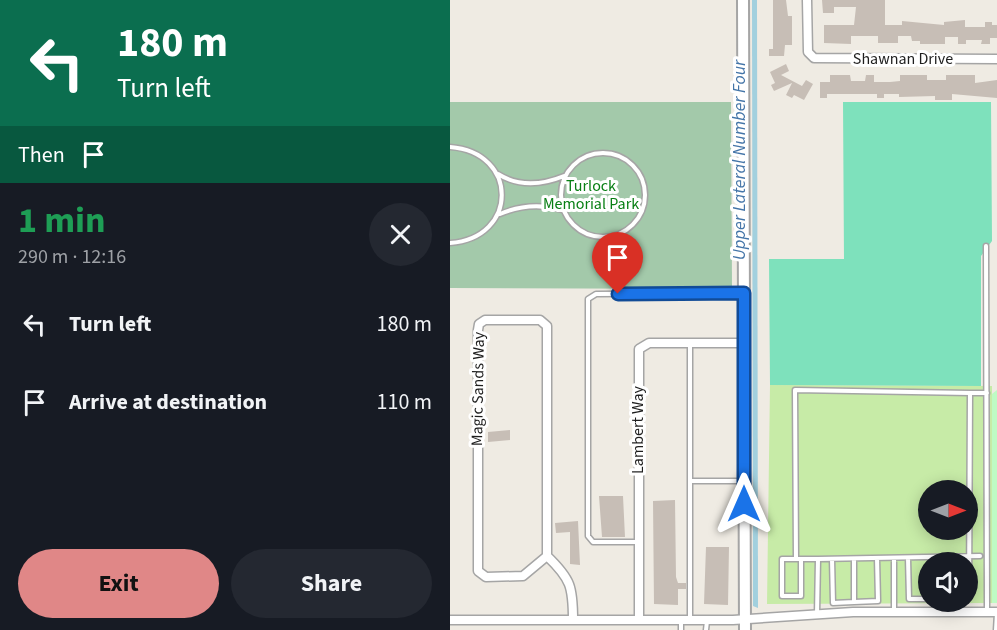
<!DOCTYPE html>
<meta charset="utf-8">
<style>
:root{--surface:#171b24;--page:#242831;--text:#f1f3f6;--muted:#9ea1a6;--accent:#e08787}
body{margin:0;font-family:"Source Sans 3",sans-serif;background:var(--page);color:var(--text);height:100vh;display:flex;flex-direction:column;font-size:22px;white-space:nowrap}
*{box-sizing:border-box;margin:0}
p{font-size:20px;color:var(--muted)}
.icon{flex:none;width:33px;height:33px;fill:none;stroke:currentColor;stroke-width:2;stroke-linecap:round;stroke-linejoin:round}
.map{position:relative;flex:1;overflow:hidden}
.sheet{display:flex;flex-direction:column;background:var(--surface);width:450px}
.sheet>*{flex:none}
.guide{background:#0b6e4f;color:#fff;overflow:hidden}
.needle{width:39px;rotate:90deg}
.controls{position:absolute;left:468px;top:480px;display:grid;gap:12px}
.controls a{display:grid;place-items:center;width:60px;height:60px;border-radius:50%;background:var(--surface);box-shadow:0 3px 15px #0003;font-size:30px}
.pin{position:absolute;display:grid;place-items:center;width:51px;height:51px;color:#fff;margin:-62px -26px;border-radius:50% 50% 50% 0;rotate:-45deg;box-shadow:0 0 6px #0007}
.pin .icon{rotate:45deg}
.me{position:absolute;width:66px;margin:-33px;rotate:0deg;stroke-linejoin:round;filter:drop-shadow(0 0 4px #0008)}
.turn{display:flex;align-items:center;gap:21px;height:126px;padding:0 18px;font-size:27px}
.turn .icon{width:78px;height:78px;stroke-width:2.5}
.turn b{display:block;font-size:42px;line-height:51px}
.then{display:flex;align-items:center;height:57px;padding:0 18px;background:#0003;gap:12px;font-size:22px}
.round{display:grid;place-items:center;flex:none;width:63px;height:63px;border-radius:32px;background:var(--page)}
.headline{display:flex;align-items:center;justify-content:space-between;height:102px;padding:0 18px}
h1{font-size:36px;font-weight:700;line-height:45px;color:#1e9e55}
.button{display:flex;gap:12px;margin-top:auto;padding:12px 18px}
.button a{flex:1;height:69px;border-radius:36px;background:var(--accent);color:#111;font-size:24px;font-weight:700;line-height:69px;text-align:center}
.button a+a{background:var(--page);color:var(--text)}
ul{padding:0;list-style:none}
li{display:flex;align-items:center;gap:18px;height:78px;padding:0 18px}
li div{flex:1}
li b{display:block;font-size:22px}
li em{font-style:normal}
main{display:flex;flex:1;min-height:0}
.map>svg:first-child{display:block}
</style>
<main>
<section class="sheet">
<div class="guide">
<div class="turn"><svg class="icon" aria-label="left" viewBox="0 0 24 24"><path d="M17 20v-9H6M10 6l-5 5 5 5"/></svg><div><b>180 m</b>Turn left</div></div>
<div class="then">Then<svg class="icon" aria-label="arrive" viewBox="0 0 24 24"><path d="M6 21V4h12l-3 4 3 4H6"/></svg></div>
</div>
<div class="headline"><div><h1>1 min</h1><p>290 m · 12:16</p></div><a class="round"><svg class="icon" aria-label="close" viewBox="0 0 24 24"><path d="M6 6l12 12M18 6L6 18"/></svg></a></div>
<ul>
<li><svg class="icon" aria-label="left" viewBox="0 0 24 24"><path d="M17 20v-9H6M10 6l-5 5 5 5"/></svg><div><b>Turn left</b></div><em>180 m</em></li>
<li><svg class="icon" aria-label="arrive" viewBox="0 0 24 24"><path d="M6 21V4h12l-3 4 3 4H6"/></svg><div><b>Arrive at destination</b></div><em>110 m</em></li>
</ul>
<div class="button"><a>Exit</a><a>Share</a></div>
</section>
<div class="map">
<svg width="547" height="630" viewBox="0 0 547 630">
<rect width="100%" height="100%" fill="#efebe3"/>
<path fill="#c7eba7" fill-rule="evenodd" d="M320,385L542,386V603L317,604ZM478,490H518V530H478ZM478,562H518V602H478Z"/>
<path fill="#a3c9aa" d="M0,102H281L282,289L0,288Z"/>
<path fill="#befbc4" d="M547,390V603H542V394Z"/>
<path fill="#7ee1bc" d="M393,102H541L542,241L531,256V386L320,385L319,259H394Z"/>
<path fill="#a2d0de" d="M302,0H307L308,608L303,606Z"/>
<path fill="#c7beb6" d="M323,0H336L338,16H342V45H335L334,56H319V49H323Z
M372,0H435V25H452V21L494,25V22L515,20V27H535V22H542V25H547V38H540V44H531L532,40H516V44H508V37H495V44H470V41H462L461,36H448V43H428V36H401V44L374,43V25H404L406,7H384V13H373Z
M336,64L339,71L331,75L352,86L356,80L363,84L354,100L344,95L342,98L336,95L342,83L324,91L321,85L325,83L320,72Z
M380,75H400L401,81H415L416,75H424V82H440L450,81V75H477V80H496V75H525V83L547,80V98L502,94V100H485V96L449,97V94H434V98H427V94H377V98H370V82H380Z
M60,430V440L38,442V432Z
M149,496H173L175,537H152Z
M225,500L226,577L228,583H236V589H228V605L204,604L203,501Z
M128,521L130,565L120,564V532L106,533L105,523Z
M256,547H279L278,605L254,604Z"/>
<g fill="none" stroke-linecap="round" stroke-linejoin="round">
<g stroke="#a5a5a5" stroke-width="7">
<path id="service" d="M0,147C69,152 69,238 0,243
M111 195a42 42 0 1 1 84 0a42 42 0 1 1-84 0Z
M48,174C69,187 92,185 114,176
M50,214C71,205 91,204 112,210
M536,246L537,611
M240,344V620
M520,393H537
M240,481H293
M188,542H143L138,536V299L146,294L293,293
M444,558V611
M458,558L459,599H478
M346,559L345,390L520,393L519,598
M351,559V596H332V559H368
M382,559L383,603L404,602
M404,559V602L428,601L427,558
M500,612V602
M367,614L368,559L530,556
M231,630V620
M256,630L257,621
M546,630L547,613"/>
</g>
<g stroke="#a5a5a5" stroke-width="11">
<path id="minor" d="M357,0L358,52L364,58L547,59
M97,556L73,576L36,577L28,571V330L29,324L35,320H90L97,326V556C121,579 123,587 123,620
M0,620H283L403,612H547
M189,620V349L199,343H294"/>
</g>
<g stroke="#a5a5a5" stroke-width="14">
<path id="tertiary" d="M293,0L295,630"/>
</g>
<use href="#service" stroke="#fff" stroke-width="4"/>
<use href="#minor" stroke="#fff" stroke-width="8"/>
<use href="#tertiary" stroke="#fff" stroke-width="10"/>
</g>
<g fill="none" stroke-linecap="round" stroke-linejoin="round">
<g stroke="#114b97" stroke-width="15">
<path id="route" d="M168,294L294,293V504"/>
</g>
<use href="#route" stroke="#1a73e8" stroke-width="10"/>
</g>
<g text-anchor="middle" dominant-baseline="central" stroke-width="6" stroke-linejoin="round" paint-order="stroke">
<g font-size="16" fill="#1e1e1e" stroke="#fff">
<text x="453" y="59">Shawnan Drive</text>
<text transform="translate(28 389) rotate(-89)">Magic Sands Way</text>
<text transform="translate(188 430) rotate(-90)">Lambert Way</text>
</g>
<g font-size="16" fill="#087f14" stroke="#fff">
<text x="141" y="186">Turlock<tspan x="141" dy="18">Memorial Park</tspan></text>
</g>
<g font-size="18" font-style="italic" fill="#4475a8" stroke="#fff">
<text transform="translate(289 160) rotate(-90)">Upper Lateral Number Four</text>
</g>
</g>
</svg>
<div class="controls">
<a><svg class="needle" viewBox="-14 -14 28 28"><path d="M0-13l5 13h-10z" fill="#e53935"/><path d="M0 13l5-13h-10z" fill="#9ea1a6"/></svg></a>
<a><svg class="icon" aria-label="sound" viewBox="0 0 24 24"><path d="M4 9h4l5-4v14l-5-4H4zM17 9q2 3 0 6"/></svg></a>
</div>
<div class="pin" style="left:168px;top:294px;background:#d93025"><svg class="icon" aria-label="arrive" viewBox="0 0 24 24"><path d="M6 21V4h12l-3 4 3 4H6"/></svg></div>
<svg class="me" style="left:294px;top:504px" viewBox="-20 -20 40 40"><path d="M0-17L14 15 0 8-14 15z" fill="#1a73e8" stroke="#fff" stroke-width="4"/></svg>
</div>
</main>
